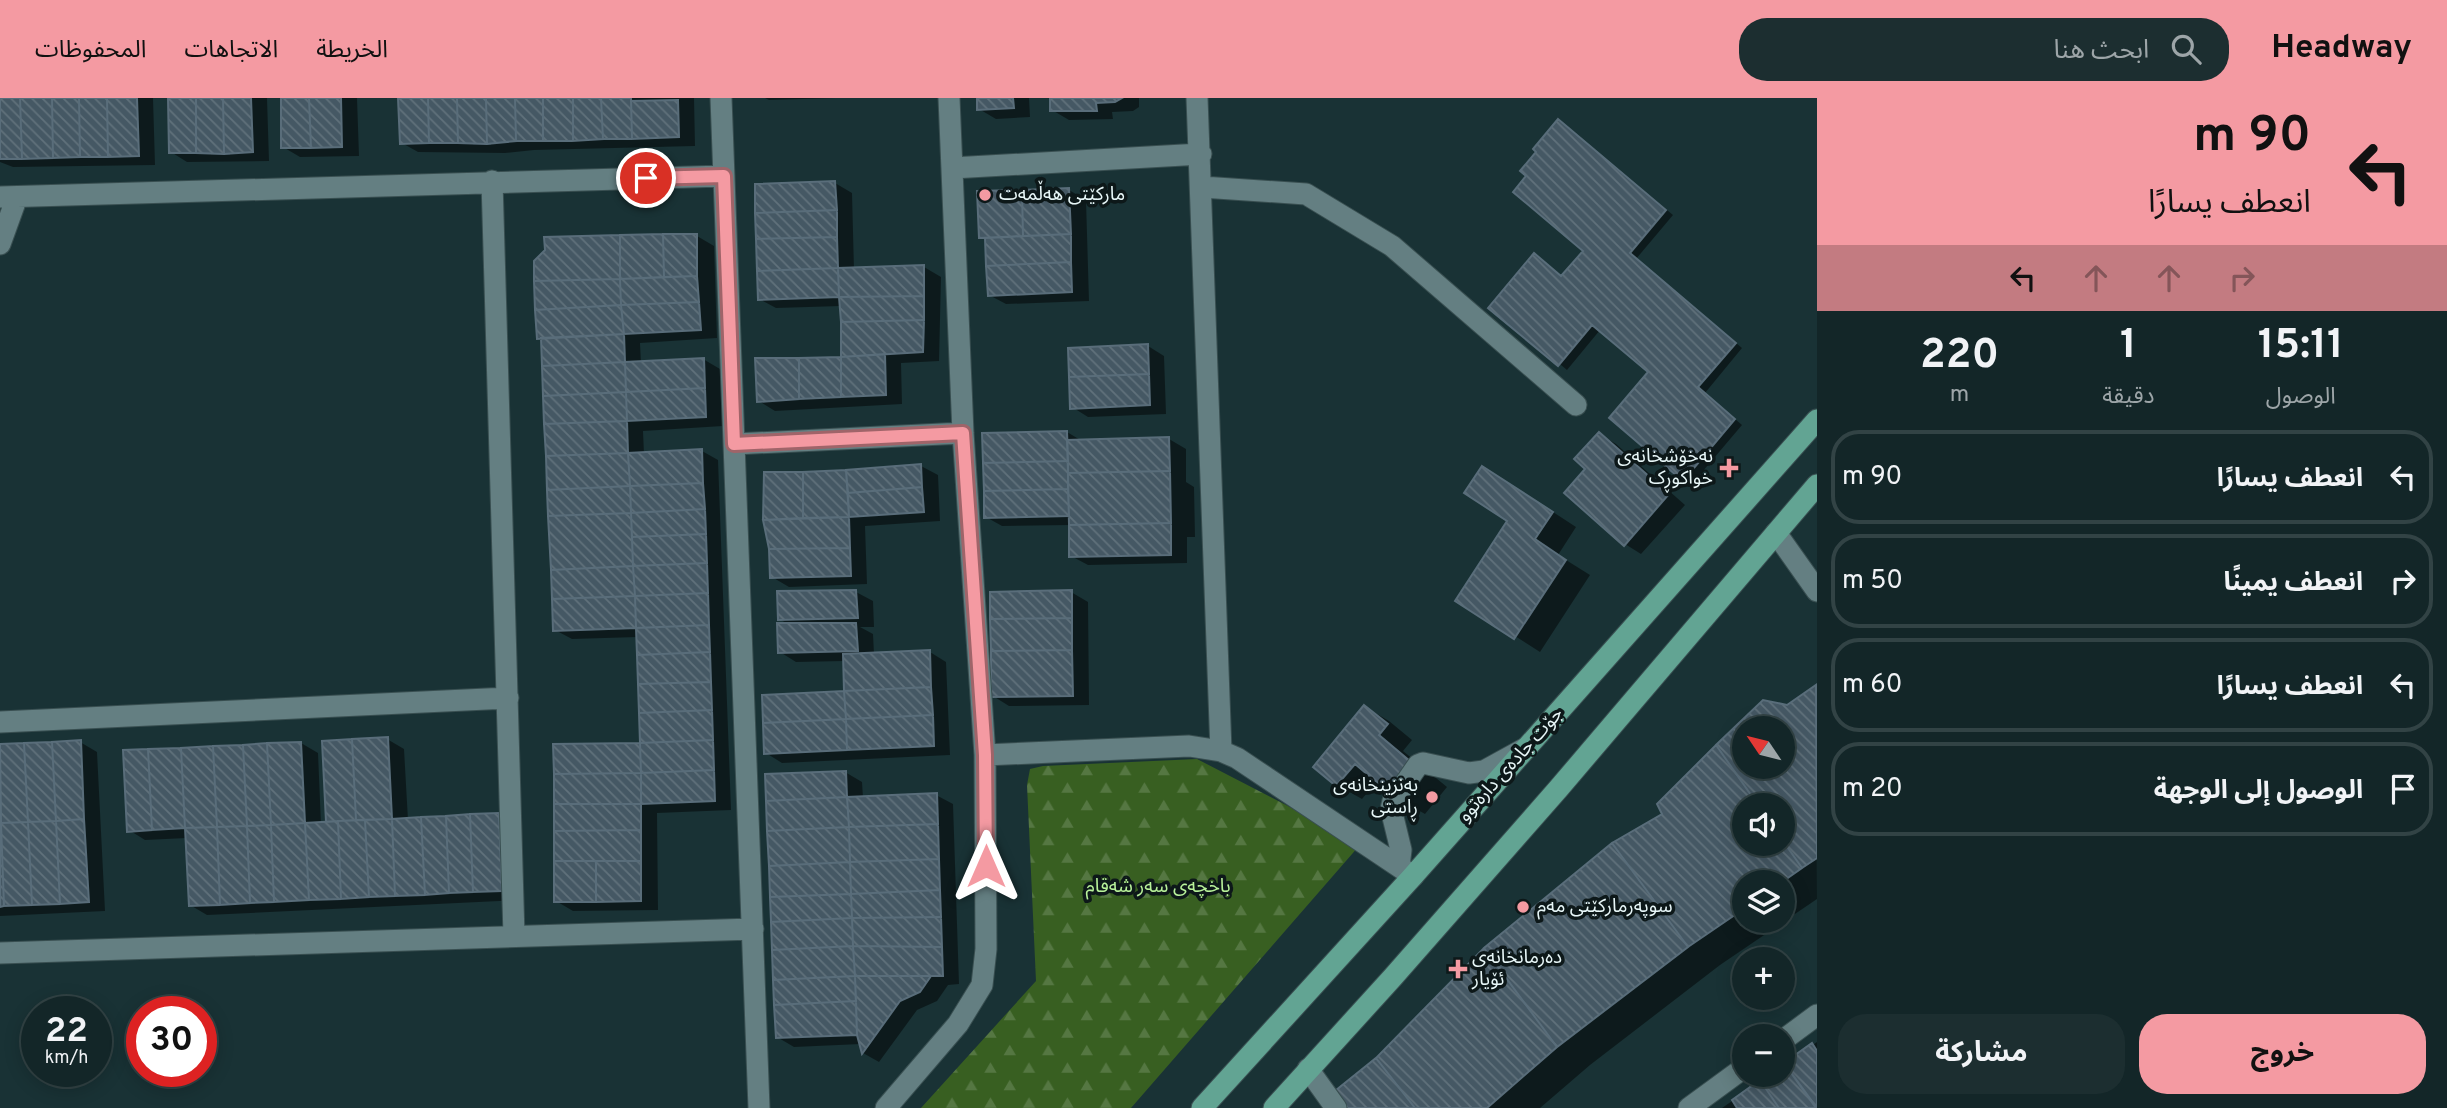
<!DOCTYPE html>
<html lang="ar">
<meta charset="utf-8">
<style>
:root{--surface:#132628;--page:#1c2e30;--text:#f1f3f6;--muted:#9da5a8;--line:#324345;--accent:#f49aa2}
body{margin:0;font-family:Overpass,"Noto Sans Arabic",sans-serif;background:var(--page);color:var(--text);direction:rtl;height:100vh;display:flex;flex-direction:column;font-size:26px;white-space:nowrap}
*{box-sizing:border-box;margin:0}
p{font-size:23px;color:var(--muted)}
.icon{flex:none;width:38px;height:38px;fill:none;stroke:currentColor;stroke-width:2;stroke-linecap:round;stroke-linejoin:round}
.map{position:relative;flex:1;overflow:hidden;direction:ltr}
.drawer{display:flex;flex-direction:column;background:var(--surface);width:630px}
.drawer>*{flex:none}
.top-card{background:#f49aa2;color:#111;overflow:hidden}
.needle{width:46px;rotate:305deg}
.fabs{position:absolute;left:1732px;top:618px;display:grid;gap:14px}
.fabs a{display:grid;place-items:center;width:63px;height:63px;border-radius:50%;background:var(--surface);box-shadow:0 4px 18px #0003,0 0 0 2px var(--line);font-size:35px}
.speed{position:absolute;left:21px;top:898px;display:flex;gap:14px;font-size:35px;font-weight:700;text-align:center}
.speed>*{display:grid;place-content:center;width:91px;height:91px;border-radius:50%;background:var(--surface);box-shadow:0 4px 18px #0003,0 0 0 2px var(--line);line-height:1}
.speed small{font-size:18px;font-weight:400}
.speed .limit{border:10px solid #d22;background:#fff;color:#111}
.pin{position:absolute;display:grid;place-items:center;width:60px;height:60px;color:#fff;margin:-30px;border:4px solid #fff;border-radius:50%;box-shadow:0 2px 7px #0007}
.me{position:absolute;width:77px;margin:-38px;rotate:0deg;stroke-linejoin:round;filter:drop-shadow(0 0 5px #0008)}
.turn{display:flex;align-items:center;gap:24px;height:147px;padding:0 21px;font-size:32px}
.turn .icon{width:91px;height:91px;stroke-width:2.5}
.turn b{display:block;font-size:49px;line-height:60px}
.lanes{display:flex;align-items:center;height:66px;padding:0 21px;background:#0003;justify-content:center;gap:35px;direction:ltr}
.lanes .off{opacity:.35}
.eta{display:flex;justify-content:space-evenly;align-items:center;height:119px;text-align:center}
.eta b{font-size:42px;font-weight:700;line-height:49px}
.primary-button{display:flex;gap:14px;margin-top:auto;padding:14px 21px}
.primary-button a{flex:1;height:80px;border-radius:28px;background:var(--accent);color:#111;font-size:28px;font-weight:700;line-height:80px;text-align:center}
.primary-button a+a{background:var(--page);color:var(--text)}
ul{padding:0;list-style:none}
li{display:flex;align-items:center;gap:21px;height:94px;margin:0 14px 10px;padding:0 7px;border:4px solid var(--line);border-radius:28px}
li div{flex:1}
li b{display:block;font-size:26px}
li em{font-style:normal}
header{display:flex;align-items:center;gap:42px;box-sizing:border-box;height:98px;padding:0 35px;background:var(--accent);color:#111}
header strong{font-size:33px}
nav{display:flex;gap:38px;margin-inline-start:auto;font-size:24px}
.search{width:490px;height:63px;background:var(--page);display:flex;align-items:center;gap:18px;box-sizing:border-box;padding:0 24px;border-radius:28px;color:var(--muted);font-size:26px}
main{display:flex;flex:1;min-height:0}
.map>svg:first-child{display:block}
</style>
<header>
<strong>Headway</strong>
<div class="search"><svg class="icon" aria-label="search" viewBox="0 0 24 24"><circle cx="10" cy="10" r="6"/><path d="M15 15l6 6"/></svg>ابحث هنا</div>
<nav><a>الخريطة</a><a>الاتجاهات</a><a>المحفوظات</a></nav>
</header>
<main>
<section class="drawer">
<div class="top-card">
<div class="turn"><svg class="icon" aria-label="left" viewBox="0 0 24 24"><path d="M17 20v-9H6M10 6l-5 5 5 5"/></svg><div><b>90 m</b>انعطف يسارًا</div></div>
<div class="lanes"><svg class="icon" aria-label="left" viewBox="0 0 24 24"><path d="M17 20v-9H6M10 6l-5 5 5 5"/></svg><svg class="icon off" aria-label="ahead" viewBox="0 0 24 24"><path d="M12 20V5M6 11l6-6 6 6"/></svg><svg class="icon off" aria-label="ahead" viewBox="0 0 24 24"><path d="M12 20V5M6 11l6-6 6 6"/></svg><svg class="icon off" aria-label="right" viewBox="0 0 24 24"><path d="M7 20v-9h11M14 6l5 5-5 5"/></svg></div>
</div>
<div class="eta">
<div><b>15:11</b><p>الوصول</p></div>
<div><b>1</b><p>دقيقة</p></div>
<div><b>220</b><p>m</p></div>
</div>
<ul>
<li><svg class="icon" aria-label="left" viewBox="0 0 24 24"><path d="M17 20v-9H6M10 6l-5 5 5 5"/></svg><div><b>انعطف يسارًا</b></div><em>90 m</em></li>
<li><svg class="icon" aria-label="right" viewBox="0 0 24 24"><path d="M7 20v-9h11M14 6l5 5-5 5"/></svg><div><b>انعطف يمينًا</b></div><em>50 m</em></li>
<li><svg class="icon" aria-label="left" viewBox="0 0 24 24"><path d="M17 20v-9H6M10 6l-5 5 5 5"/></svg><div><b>انعطف يسارًا</b></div><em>60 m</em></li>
<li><svg class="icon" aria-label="arrive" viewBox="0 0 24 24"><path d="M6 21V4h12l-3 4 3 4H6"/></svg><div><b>الوصول إلى الوجهة</b></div><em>20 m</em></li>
</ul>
<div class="primary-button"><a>خروج</a><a>مشاركة</a></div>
</section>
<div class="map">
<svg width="1817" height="1010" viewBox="0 0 1817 1010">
<defs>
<pattern id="forest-firs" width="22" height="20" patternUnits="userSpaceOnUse" patternTransform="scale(1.75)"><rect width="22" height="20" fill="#385f21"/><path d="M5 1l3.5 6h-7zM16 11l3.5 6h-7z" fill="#557742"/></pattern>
<pattern id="building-back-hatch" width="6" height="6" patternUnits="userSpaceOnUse" patternTransform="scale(1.75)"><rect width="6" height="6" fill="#455864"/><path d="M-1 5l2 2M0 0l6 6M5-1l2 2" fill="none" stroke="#60717b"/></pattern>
</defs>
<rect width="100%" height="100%" fill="#193235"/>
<path fill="url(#forest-firs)" d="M1197,661L1319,724L1359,748L1131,1010H921L1036,883L1027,687L1030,671L1043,668Z"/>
<path fill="#0007" fill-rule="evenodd" d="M0,0H153L155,67L13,69L0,64Z
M170,0H267L269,63L187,64L171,54Z
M283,0H357L359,58L300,59L283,49Z
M400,0H694L695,48L534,52L505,55L418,54L402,45Z
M765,0H836L769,2Z
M979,0H1029L1030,19L996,21L979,11Z
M1052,0H1139V9L1133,13L1112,14L1113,21L1069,22L1052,12Z
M1559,23L1673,117L1636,161L1742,250L1705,295L1742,327L1692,386L1611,320L1650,274L1600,232L1567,272L1491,209L1563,180L1585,153L1529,78Z
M835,85L852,95L854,172L924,169L941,179L939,263L901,265L902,306L775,313L759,303L842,261L841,208L776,210L759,201Z
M1069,92L1086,102L1089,203L1006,206L989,197L987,143L981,139Z
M697,138L714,148L717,240L640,245L641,265L703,261L720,271L723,328L643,333L644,356L702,353L718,362L731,712L657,715L658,812L573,813L556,803L641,646L638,539L572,541L555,532L542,242L538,240L546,141Z
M1148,248L1164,258L1166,316L1088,319L1072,309Z
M1067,334L1082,343L1169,341L1186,351V384L1194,389L1195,439H1187V465L1088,467L1071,458V427L1002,428L986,419Z
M1599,336L1616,346L1685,407L1641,456L1625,446L1588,371Z
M921,368L938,377L940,423L865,428L867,486L789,489L772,479L771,451L765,422L803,376Z
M1507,384L1576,429L1558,457L1590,477L1540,554L1458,502L1509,422Z
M856,494L873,503L874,529H860L873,536L874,556L930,554L946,564L950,657L782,665L766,655L846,595L845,563L796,564L780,554L790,527L779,521Z
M1071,494L1088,504L1089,607L1009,608L993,598Z
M1816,589L1817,801L1720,867L1590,967L1540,1010H1350L1664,717L1763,604L1787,609ZM1745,630H1783V668H1745ZM1745,707H1783V746H1745ZM1745,784H1783V822H1745Z
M1365,609L1389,623L1412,642L1403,653L1447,689L1425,716L1400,702L1377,683L1362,701L1337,687Z
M387,641L404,651L408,722L498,717L515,727L518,802L207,817L190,807L187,740L145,742L129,732L301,645L318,655L321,726L327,725Z
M80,644L97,654L105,813L0,818V648Z
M845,674L862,684L863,700L936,697L953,706L959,886L948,887L937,903L917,912L879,964L863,955L861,946L794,949L777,939Z
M1817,944V1010H1722L1771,976H1783V968Z"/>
<path fill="url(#building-back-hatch)" stroke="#596d7a" stroke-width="2" fill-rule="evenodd" d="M0,0H20L22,61H0Z
M20,0H52L53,60L22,61Z
M52,0H79L80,59L53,60Z
M79,0H107L108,59H80Z
M107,0H137L139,58L108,59Z
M168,0H196V55H169Z
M196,0H223L224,56L196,55Z
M223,0H251L253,54L224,56Z
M281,0H309L311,50H281Z
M309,0H341L342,49L311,50Z
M398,0H428L429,45L400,46Z
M428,0H457L458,45H429Z
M457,0H486L487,46L458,45Z
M486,0H515L516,43L487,46Z
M515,0H543V43H516Z
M543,0H573V43H543Z
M573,0H601L603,41L573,43Z
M601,0H631L632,41H603Z
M977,0H1013L1014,10L977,12Z
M1050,0H1122L1115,4L1096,5L1097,13H1050Z
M678,2L679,39L632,41L631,3Z
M1558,21L1666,112L1630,155L1736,245L1698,289L1735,321L1683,383L1609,320L1648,274L1592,227L1558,268L1488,210L1534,155L1561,178L1583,153L1513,94L1526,78L1520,73L1536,54L1533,51Z
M835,83L837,112L755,115V86Z
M1069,90L1071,136L1023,138L1022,92Z
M1022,92L1023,138L979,140L977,93Z
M837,112V139L756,141L755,115Z
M663,136H697V178L664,179Z
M663,136L664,179L620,181V137Z
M1071,136V164L986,168L985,140Z
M620,137V181L534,183V163L545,152L544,139Z
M837,139L838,170L757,173L756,141Z
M1071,164L1072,194L988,198L986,168Z
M924,167V198L839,199L838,170Z
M838,170L839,199L758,202L757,173Z
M697,178L699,204L621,207L620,181Z
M620,181L621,207L535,212L534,183Z
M924,198V222L841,224L839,199Z
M699,204L701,232L624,236L621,207Z
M621,207L624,236L537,241L535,212Z
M924,222L923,254L841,259V224Z
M624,236L625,264L542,268L541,240Z
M1148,246L1149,276L1069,279L1068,250Z
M885,256L886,297L841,299V259Z
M841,259V299L799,301V260Z
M704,260L705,290L626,294L625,264Z
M755,260H799V301L757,304Z
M625,264L626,294L543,298L542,268Z
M1149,276L1150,307L1070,311L1069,279Z
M705,290L706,319L627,323L626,294Z
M626,294L627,323L544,326L543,298Z
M627,323L628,355L546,358L544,326Z
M1067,333L1068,363L983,365L982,335Z
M1599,334L1669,396L1624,448L1564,395L1585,371L1574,361Z
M1169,339L1170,373L1068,375L1067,342Z
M702,351L703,385L630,388L628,355Z
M628,355L630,388L547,392L546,358Z
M1068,363V391L984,393L983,365Z
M921,366L922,389L848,395L846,372Z
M1482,368L1553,414L1535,441L1566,462L1514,541L1455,503L1507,423L1464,395Z
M846,372L849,419L803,420V374Z
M1170,373L1171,425L1069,427L1068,375Z
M764,374H803V420L763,422Z
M703,385L705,411L631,415L630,388Z
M630,388L631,415L548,418L547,392Z
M922,389L924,414L849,419L848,395Z
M1068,391L1069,418L984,420V393Z
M705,411L706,436L632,439L631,415Z
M631,415L633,468L551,472L548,418Z
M849,419L850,450L769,451L763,422Z
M1171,425V457L1069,459V427Z
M706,436L707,465L633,468L632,439Z
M850,450L851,478L770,480L769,451Z
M707,465L708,495L635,498L633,468Z
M633,468L635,498L552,501L551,472Z
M856,492L858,520L778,522L777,493Z
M1072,492V520L990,521V494Z
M708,495L709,527L636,530L635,498Z
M635,498L636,530L553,533L552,501Z
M1072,520V552L991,553L990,521Z
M777,525H856L858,553L778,555Z
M709,527L710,554L637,557L636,530Z
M930,552L931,589L844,593L843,556Z
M1072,552L1073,598L991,599V553Z
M710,554L711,584L638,586L637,557Z
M711,584L712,612L639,615L638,586Z
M1816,587L1817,760L1802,770L1783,743V707H1758L1716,647L1763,602L1787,607ZM1745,630H1783V668H1745Z
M931,589L933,617L846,621L844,593Z
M844,593L846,621L763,625L762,597Z
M1364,607L1388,626L1379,637L1423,674L1399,703L1355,666L1336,688L1313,669Z
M712,612L713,642L640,645L639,615Z
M933,617L934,648L847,652L846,621Z
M846,621L847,652L764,656L763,625Z
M388,639L392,721L356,722L352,641Z
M352,641L356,722L326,724L322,643Z
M81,642L84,721L56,723L52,644Z
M713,642L714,672L641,675L640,645Z
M52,644L56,723L28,724L24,645Z
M301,644L305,725L271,727L267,645Z
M24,645L28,724L1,725L0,646Z
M267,645L271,727L247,728L243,647Z
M640,645L641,675L554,676L553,646Z
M243,647L247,728L217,729L213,648Z
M1716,647L1758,707H1745V746H1783V743L1802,770L1782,784H1745V810L1688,849L1612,745L1662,716L1657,706Z
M213,648L217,729L185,730L181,650Z
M181,650L185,730L152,732L148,651Z
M148,651L152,732L127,734L123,652Z
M714,672L715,703L641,706V675Z
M846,673L847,699L766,703L765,676Z
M641,675V706H554V676Z
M937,695L938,726L849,729L847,699Z
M847,699L849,729L767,733L766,703Z
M554,706H641V732L554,733Z
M499,715L502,793L473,794L470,716Z
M470,716L473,794L449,795L446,718Z
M446,718L449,795L425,797L421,719Z
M421,719L425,797L395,798L392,721Z
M84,721L89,804L60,806L56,723Z
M392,721L395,798L369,799L365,722Z
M365,722L369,799L341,801L338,723Z
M56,723L60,806L32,807L28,724Z
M338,723L341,801L309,802L305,725Z
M28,724L32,807L4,808L1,725Z
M1,725L4,808L0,809V725Z
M305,725L309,802L274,804L271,727Z
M938,726L939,761L850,764L849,729Z
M271,727L274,804L250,805L247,728Z
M247,728L250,805L220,807L217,729Z
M217,729L220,807L189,808L185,730Z
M849,729L850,764L769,768L767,733Z
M641,732V763H554V733Z
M1612,745L1688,849L1557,949L1484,850Z
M939,761L940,792L851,796L850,764Z
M554,763H596V804H554Z
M596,763H641V803L596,804Z
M850,764L851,796L770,799L769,768Z
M940,792L941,819L852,820L851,796Z
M851,796L852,820L771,824L770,799Z
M941,819L942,849L853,848L852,820Z
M852,820L853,848L772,852L771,824Z
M853,848L942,849L943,878H855Z
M853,848L855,878L773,882L772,852Z
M1484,850L1557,949L1487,1010H1415L1376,960Z
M855,878H931L920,894L900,903L862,956L857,937Z
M855,878L856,903L774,907L773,882Z
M856,903L857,937L776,940L774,907Z
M1812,945L1817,953V1010L1784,965Z
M1376,960L1415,1010H1348L1335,993Z
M1784,965L1816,1010H1779L1760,982L1768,976H1783Z
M1760,982L1779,1010H1737L1732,1002Z"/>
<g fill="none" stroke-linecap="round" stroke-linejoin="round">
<g stroke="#394f51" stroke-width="23">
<path id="minor" d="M721,0L759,1010
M1197,0L1221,653
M952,70L1201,56
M492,83L514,838
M1202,89L1306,96L1392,148L1576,307
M0,99L724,78
M0,146L17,99
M734,346L963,335
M1776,435L1817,493
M0,624L508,600
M985,657L1189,648L1221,653L1237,660L1413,778
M1399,768L1401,752L1391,711L1393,703L1418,667L1423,665L1469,675L1484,673L1524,651
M0,855L753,831
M1783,942L1817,917
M1308,971L1336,1010
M886,1010L958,926L982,887L986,851L985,657L963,335L949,0
M1689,1010L1745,969"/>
</g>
<g stroke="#394f51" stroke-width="23">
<path id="major" d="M1202,1010L1413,778L1817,322
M1274,1010L1393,879L1559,690L1817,387"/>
</g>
<use href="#minor" stroke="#647f82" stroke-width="21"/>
<use href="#major" stroke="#62a493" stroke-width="21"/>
</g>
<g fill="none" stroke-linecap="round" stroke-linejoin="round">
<g stroke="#9f6469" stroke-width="18">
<path id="route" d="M646,80L724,78L734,346L963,335L985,657L986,768"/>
</g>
<use href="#route" stroke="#f49aa2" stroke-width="12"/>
</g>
<g fill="#f49aa2" stroke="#0d1819" stroke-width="2.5">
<circle cx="985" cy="97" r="7"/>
<path d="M1725.5 359.5h7v7h7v7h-7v7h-7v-7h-7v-7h7z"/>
<circle cx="1432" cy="699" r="7"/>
<circle cx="1523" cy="809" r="7"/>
<path d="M1454.5 860.5h7v7h7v7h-7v7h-7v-7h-7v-7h7z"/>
</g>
<g text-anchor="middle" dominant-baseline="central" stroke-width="7" stroke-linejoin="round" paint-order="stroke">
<g font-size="19" fill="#e8f7f8" stroke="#0d1819" text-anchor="start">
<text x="999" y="97">مارکێتی هەڵمەت</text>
<text x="1713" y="359" text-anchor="end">نەخۆشخانەی<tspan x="1713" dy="22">خواکوڕک</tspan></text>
<text x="1418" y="688" text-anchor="end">بەنزینخانەی<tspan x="1418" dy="22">ڕاستی</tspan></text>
<text x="1537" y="809">سوپەرمارکێتی مەم</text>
<text x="1472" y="860">دەرمانخانەی<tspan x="1472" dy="22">ئۆیار</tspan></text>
</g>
<g font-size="19" fill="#e8f7f8" stroke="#0d1819">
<text transform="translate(1511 667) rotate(-48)">جۆت جادەی دارەتوو</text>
</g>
<g font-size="19" fill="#b8f29a" stroke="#0d1819">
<text x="1158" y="789">باخچەی سەر شەقام</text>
</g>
</g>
</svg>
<div class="fabs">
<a><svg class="needle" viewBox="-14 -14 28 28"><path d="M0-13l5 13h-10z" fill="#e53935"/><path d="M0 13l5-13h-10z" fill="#9da5a8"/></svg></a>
<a><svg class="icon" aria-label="sound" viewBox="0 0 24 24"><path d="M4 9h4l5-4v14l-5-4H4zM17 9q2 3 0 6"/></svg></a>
<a><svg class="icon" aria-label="layers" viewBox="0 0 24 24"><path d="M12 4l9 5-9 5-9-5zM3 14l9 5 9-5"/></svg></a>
<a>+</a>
<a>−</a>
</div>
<div class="speed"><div>22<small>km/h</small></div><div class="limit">30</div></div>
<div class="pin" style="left:646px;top:80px;background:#d93025"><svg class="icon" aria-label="arrive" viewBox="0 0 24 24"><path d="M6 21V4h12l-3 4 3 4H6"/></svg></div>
<svg class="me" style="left:986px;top:768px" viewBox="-20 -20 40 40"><path d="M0-17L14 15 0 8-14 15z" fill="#f49aa2" stroke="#fff" stroke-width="4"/></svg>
</div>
</main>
